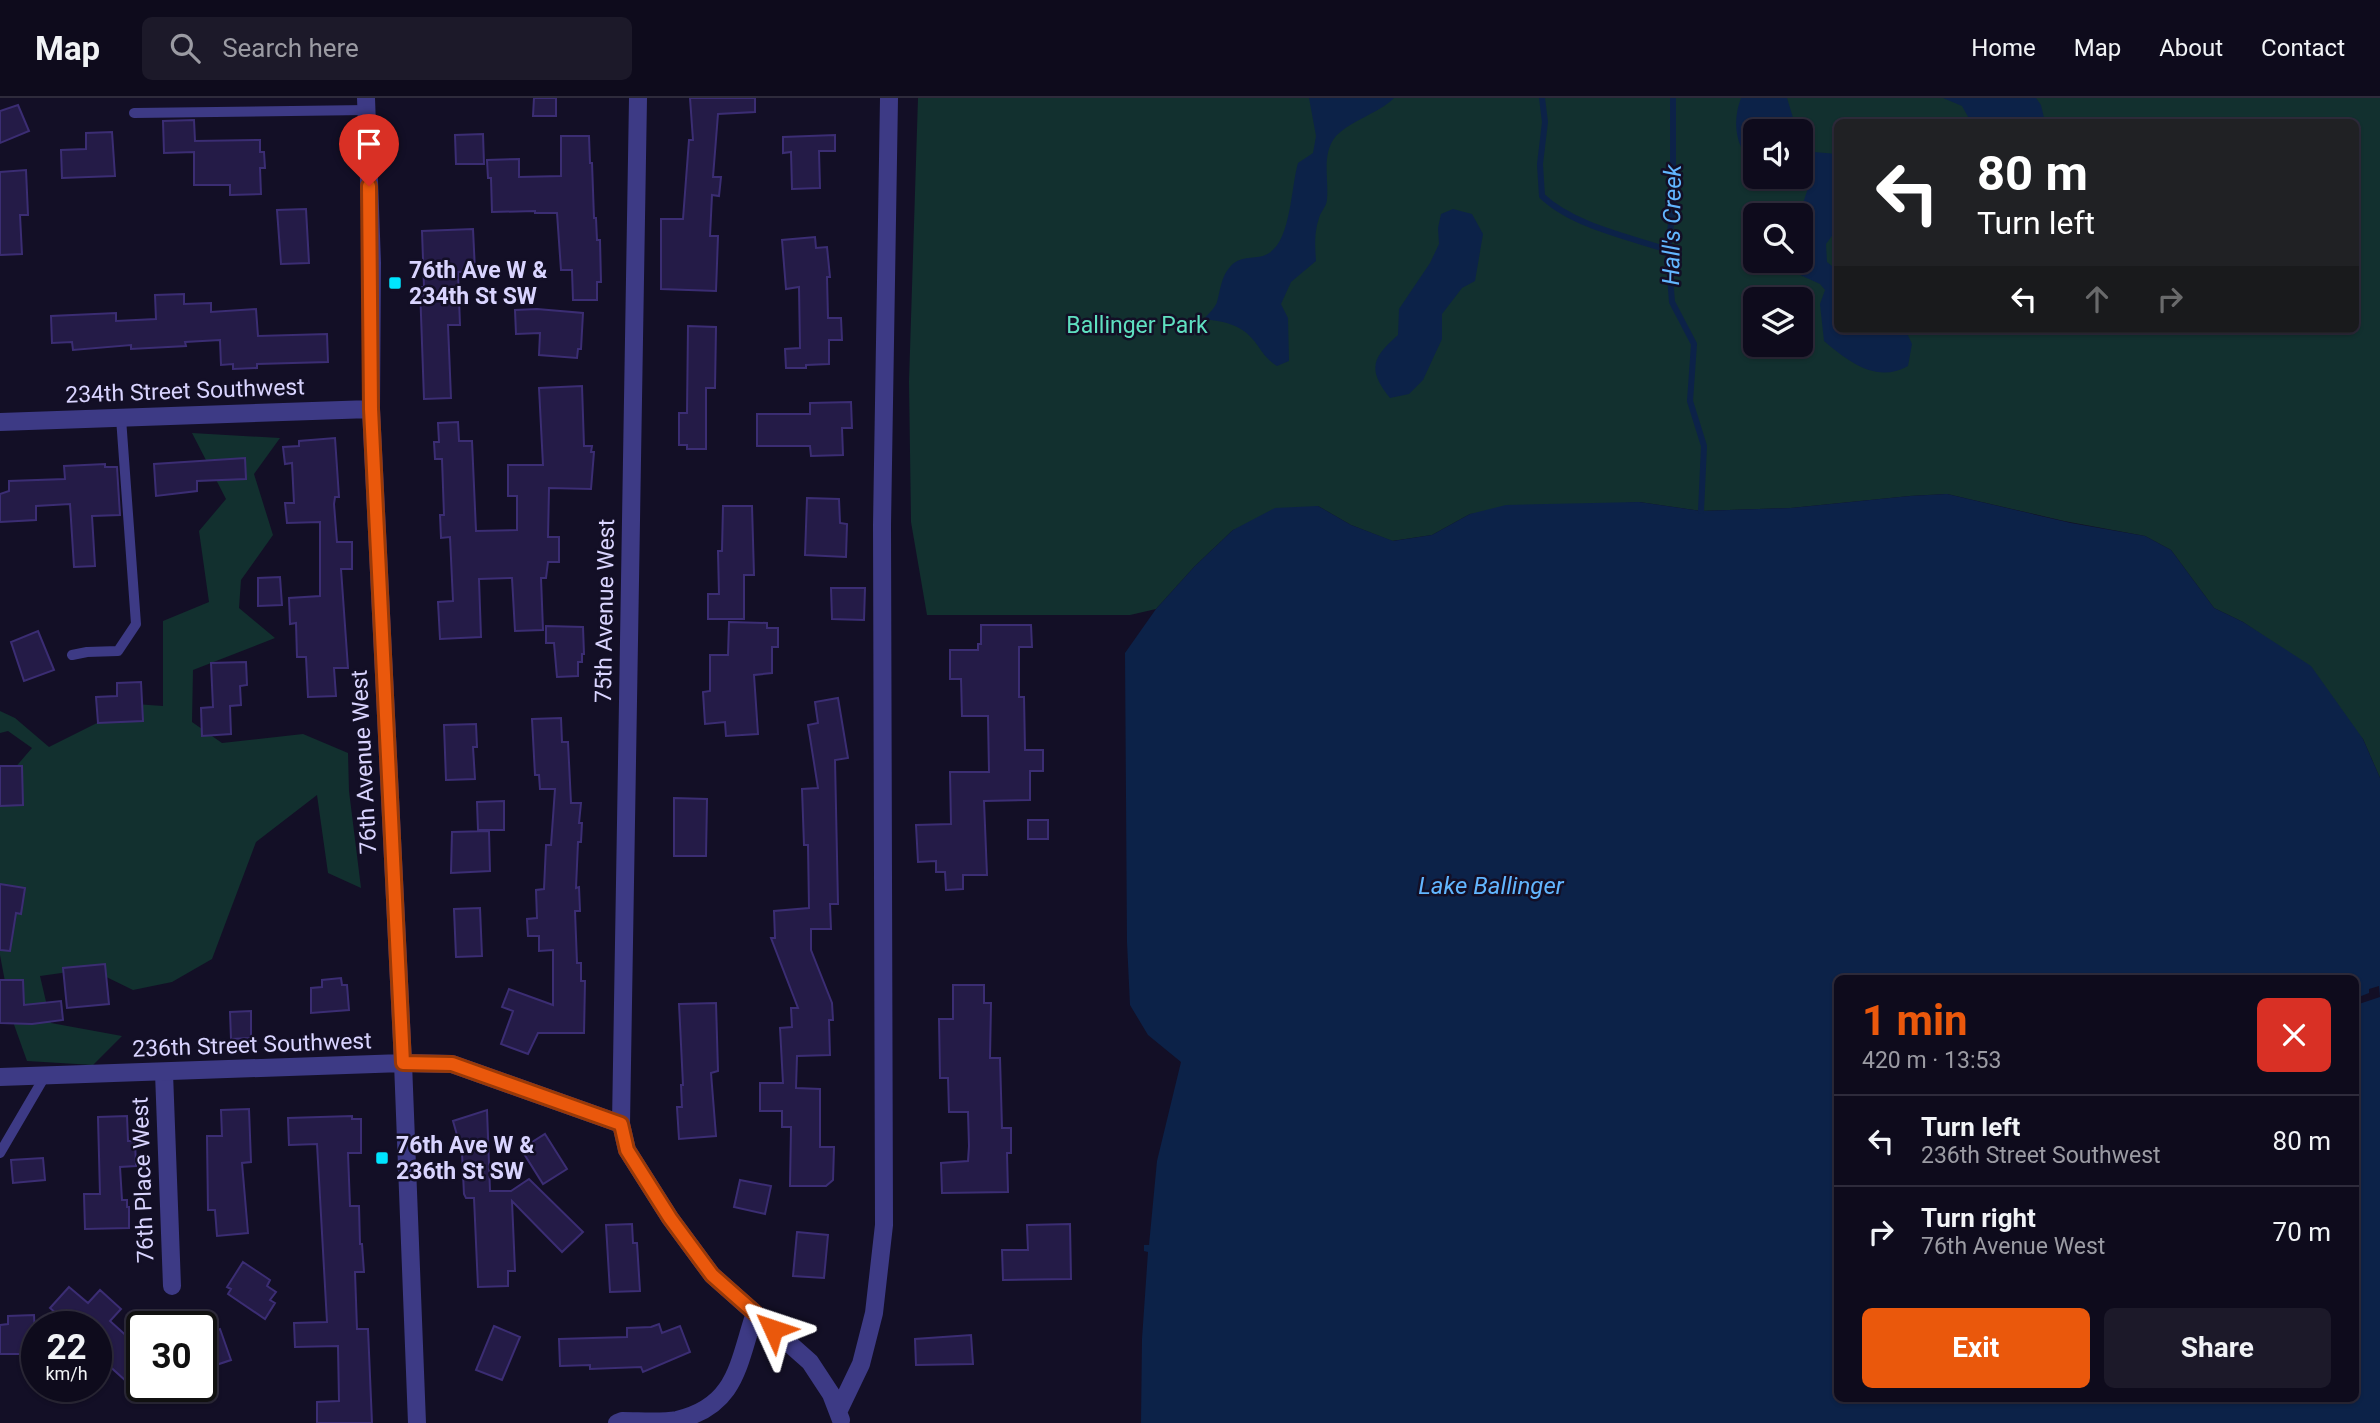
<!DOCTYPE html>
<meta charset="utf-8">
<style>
:root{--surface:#0e0b1c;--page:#1c1929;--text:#f1f3f6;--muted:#9b9ba3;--line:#2e2b3b;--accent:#ea580c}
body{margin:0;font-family:Roboto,sans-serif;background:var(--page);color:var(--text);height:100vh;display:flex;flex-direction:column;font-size:26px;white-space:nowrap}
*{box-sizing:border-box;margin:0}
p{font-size:23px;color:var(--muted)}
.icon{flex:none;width:38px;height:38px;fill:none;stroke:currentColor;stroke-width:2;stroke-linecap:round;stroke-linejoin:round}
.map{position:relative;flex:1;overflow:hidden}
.panel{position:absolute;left:1834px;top:877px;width:525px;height:427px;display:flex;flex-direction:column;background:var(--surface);border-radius:10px;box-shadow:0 2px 5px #0004,0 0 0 2px var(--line)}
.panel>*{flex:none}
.top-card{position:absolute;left:1834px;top:21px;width:525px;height:214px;border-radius:10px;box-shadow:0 2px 5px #0004,0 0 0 2px var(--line);background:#202124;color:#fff;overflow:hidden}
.buttons{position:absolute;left:1743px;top:21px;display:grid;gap:14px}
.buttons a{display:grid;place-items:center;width:70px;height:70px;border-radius:10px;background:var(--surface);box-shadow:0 2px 5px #0004,0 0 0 2px var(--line);font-size:35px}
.speed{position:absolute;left:21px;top:1213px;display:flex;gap:14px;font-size:35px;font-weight:700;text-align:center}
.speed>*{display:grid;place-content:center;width:91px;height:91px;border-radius:50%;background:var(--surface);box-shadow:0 2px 5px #0004,0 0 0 2px var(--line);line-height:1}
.speed small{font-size:18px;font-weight:400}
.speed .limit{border:4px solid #111;border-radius:10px;background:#fff;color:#111}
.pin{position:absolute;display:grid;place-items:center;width:60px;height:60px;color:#fff;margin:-72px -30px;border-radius:50% 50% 50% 0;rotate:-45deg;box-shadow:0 0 7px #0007}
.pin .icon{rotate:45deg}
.me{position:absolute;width:77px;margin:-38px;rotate:312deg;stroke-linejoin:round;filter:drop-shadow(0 0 5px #0008)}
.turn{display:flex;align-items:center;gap:24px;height:147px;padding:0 28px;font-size:32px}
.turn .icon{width:91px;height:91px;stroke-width:2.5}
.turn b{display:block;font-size:49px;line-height:60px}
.lanes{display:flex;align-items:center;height:66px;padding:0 28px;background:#0003;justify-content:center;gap:35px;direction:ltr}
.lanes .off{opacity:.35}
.round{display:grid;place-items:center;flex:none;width:74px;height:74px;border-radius:10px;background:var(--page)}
.head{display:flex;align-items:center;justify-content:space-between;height:119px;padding:0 28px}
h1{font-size:42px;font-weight:700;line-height:52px;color:var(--accent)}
.primary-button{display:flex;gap:14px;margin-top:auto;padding:14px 28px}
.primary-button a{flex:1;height:80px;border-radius:10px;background:var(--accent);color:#fff;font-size:28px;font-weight:700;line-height:80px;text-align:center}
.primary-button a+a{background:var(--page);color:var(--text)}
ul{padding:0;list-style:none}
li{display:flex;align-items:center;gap:21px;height:91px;padding:0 28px;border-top:2px solid var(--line)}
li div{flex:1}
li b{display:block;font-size:26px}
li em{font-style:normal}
header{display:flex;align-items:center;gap:42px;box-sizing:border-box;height:98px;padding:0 35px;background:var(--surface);border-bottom:2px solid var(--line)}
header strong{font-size:33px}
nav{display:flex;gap:38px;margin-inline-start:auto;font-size:24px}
.search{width:490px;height:63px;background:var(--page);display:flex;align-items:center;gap:18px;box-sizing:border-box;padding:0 24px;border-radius:10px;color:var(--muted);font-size:26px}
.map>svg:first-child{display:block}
</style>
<header>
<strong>Map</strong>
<div class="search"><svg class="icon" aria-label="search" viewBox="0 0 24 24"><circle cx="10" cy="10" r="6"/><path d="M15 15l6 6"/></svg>Search here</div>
<nav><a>Home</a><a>Map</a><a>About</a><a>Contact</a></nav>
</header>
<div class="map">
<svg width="2380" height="1325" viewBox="0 0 2380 1325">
<rect width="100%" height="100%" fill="#130f26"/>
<path fill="#12302f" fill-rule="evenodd" d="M918,0H2380V680L2363,641L2272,544L2243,524L2214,510L2171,452L2145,438L2064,423L1947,396L1910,398L1791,410L1701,413L1639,404L1470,416L1432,437L1392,443L1351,427L1318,408L1233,432L1195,468L1156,511L1130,517H927L911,424L909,284ZM1838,24H2356V231H1838ZM1755,33H1801V79H1755ZM1755,117H1801V163H1755ZM1755,201H1801V247H1755Z
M192,335L280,340L254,376L273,437L241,482L239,510L275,540L193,572L192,624L222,645L303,636L348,655L349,693L361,790L328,775L317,697L256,744L212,861L172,884L133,892L90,871L40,878L51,925L122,938L93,967L27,963L12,921L0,857V687L32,650L8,633L0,635V613L15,620L49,649L135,606L163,608V523L209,504L199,433L226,401Z"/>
<path fill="#0c2248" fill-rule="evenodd" d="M1309,0H1394C1378,16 1353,21 1336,38C1321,56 1329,80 1327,101C1327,108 1321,113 1319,120C1314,135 1315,148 1316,163L1291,184L1281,206L1288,220L1289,263L1277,268C1268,262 1264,257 1258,248C1244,227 1227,224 1204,221C1208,216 1215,210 1217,204C1221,190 1221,176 1234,165C1244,157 1259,162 1269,155C1291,142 1291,89 1298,65L1313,55L1316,38Z
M1741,0H1787L1797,33H1755V54L1741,49C1734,33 1735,16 1741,0Z
M1943,0H2036L2041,7L2045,24H1971L1962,8Z
M1801,43L1814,54L1837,56V131L1826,146L1827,164L1837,172L1838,231H1905L1912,246L1908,268C1876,286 1848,263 1824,243L1820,206L1825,192L1820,186L1798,176L1786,163H1801V117H1799L1807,93L1804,76L1801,74Z
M1453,111L1472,116L1483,136L1475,183L1462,190L1442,216V241L1423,282L1409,296L1390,300C1367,271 1372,260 1398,237L1399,211L1430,165L1439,146L1438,130L1441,116Z
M1947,396L2071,425L2145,438L2171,452L2214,510L2243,524L2311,568L2363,641L2380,680V1325H1141L1142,1241L1148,1154L1144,1153V1147H1149L1157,1063L1181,964L1148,937L1130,907L1127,844L1125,555L1156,511L1195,468L1233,432L1275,410L1318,408L1351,427L1393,443L1432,437L1470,416L1506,407L1639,404L1701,413L1791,410L1910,398ZM1838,880H2356V1300H1838Z"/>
<path fill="#130f26" d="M2379,888L2380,899L2356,907V900L2369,895V891Z"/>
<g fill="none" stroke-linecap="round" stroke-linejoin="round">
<path stroke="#0c2248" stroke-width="6" d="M1542,0L1545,24L1540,66L1542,98C1572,127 1628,139 1668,152
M1673,0V108L1668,152L1672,204L1694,246L1690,303L1704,348L1701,413"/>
</g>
<path fill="#241b47" stroke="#3b2d73" stroke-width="2" d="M534,0H556V18H533Z
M690,0H755V14L718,16L713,79H721L719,98L712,97L710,138H718L716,193L661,191V121H683L689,42H693Z
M18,7L29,33L0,45V13Z
M194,22L195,43L260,42V54H264L265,70H260L261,96L230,97V87H194V54L164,55L163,23Z
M112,34L115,78L62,80L61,52L86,51V35Z
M483,36L484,66H456L455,37Z
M835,37V53H819L820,90L792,91L791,54L783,55V39Z
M561,38H589L590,65H592L594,120H596L597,142H600L601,184H597V202H573L572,172H561L557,115H535V113L492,114L491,80H488L487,62L519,61V79L561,78Z
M26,72L28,117H20L22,156L0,157V74Z
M306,111L309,165L281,166L277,112Z
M473,131L475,173L458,174L460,227H448L451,300L424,301L420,189H424L422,133Z
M815,139L816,150L827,149L830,179H827L828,220H841L842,242H829V266L806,267V270H786L785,251L800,250L799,189L786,191L782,142Z
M184,196V206L211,205V214L256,211L258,238L327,236L328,264L257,266V270L233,271V266L221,267L220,242L185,244L186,248L131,251V247L73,252L72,244L52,245L51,218L116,215V223L156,221L155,197Z
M537,211L583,215L581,251H578L577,260L539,257L540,235L516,236L515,212Z
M688,228L716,229L715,290H706V351H687V347H679V315H687Z
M582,288L584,348H592L591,354H594L591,391L549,390L548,439H559V464H548L546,480H541L543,532L515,533L512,480L479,481L481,539L440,541L438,504L453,503L450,439L441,440L440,417H444L442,361H435L434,344H439L438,325L458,324L459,343H472L476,433L517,432V398H508V367H543L539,290Z
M851,304L852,330H842L843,357L811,358L810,348H757V316H810V305Z
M335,340L339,399H335L334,406L337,444H352V471H341L348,570H334L336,598L308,599L306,559H297L296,525L290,526L289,500L320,498V424L287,425L285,405H294L292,365L285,366L283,349L299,348V343Z
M245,360L246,381L197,383V393L156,398L154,366Z
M105,366V369H117L120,417L92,418L95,468L74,469L70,406L36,408V422L0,424V396L9,393V383L65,381L64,368Z
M807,400L839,401L840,425L847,426L846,459L805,457Z
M723,408H752L754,477H744V521H708V496H719L718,453H722Z
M280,479L282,507L258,508V480Z
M831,490H865L864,522L832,521Z
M729,524L767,525V530H778V549H772V575L754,577L758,636L726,638L725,624L705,626L703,594L710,593V557H728Z
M981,527H1031L1032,549H1019V599H1024L1025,652H1043V673H1030V702L984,703L987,777H963V791L946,792L945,774H936V763L918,764L916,727L951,726L950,674H989L988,618H962L961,581H950V552H978V546H981Z
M546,528L583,529L584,556H582V564H578V578L557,579L554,545H546Z
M38,533L54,572L24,583L11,544Z
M246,564L247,587L240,588L241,607L230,608L231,636L202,638L201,610L213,609L211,565Z
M141,584L143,623L98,625L96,599L117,598V585Z
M838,600L848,660L835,662L838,806H830L831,831H811V852L832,905L833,922H829L830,957L797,958L796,990L820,991V1049H834L833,1082L826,1088H790L791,1029H782V1013H760V985H783L780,930L792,929L791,910H798L771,840H775L774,813L809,810L808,747H804L802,691L818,690L808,627L818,625L815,604Z
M561,620L562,644H568L571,705H581L579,725H582L581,744H578L576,790L579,789L580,813H575L577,865H581V883H585L584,935H538L528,956L501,946L513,913L502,909L509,891L553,907V852L539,853V838H528L527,821L537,820L536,792L544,791L546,747H551L555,691H540L539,677H535L532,621Z
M476,626L477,649H473L475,681L446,682L444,627Z
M0,668H22L23,707L0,708Z
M674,700L707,701L706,758H674Z
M504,703V732H478L477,704Z
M1028,722H1048V741H1028Z
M489,733L490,773L451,775L452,734Z
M0,786L25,790L21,816L16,815L10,853L0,852Z
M480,810L482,858L456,859L454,811Z
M105,866L109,906L67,910L63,870Z
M341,880L342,887H347L349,912L311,915V890L322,889V882Z
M0,882H23L24,907L61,903L63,922L32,926L0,925Z
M953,887H984V905H991L990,960H1000L1002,1030H1011V1055H1007L1008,1094L942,1095L941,1065L968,1063L969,1048L968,1014H949L948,980H940L939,921H953Z
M716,905L718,973L711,975L716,1038L679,1041L677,1009H682L681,987H683L679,906Z
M251,913V940L231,941L230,914Z
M249,1011L251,1064L242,1065L248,1135L217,1138L215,1112H208L207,1038H222L221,1012Z
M487,1012L490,1093H511L529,1081L583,1134L562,1154L512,1103L515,1173H508V1188L478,1189L474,1100H466L464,1096L462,1055L453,1023Z
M127,1018L128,1043H135L136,1068L120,1069L122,1102H127V1109H129V1130L85,1131L84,1096H100L98,1019Z
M352,1018V1021H361V1055H348L350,1108H359L360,1146H362L364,1174H355L357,1231H368L372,1325H317V1304L339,1303L338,1248L295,1249L294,1225L327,1224L317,1046L289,1047L288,1020Z
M545,1036L567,1071L543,1086L521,1051Z
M43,1060L45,1082L13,1085L11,1062Z
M740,1082L771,1088L765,1116L734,1109Z
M632,1126L633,1145H637L640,1193L610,1194L606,1127Z
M1070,1126L1071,1181L1003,1182L1002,1152H1028L1027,1127Z
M797,1134L828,1137L824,1180L793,1178Z
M243,1164L270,1182L267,1188L276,1194L270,1202L275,1205L265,1221L228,1196L231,1191L227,1189Z
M69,1189L88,1205L100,1192L121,1211L110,1223L142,1252V1265L126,1283L96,1256V1228H71L50,1210Z
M34,1217L36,1256H0V1227L8,1226V1218Z
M659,1226L662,1235L680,1228L690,1254L643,1274L641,1269L590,1271V1267L560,1268L559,1241L627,1239V1230L651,1229Z
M494,1228L520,1239L502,1282L476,1272Z
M220,1231L231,1262L201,1272V1238Z
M971,1237L973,1266L916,1267L915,1241Z"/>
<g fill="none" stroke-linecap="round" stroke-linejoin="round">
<path stroke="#3d3a85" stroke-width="10" d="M134,15L367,12
M72,557L87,554L118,553L136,526L121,320
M0,1055L45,978"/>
<path stroke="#3d3a85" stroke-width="18" d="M403,965L452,966L621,1026L627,1052L670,1120L712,1177L810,1264L831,1296L841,1322
M164,975L172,1188
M621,1026L638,0
M838,1314L861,1266L874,1215L884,1127L882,427L889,0
M617,1325L622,1323C640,1323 661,1325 677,1322C737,1308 738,1265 755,1215"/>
<path stroke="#3d3a85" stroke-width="18" d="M366,0L372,165L371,311L403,965L417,1325
M0,324L371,311
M0,979L403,965"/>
</g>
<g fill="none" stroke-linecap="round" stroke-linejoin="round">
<g stroke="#983908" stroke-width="18">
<path id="route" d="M369,88L371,311L403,965L452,966L621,1026L627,1052L670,1120L712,1177L773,1231"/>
</g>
<use href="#route" stroke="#ea580c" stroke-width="12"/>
</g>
<g fill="#00e5ff" stroke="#130f26" stroke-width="2.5">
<rect x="388" y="178" width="14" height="14" rx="3.5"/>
<rect x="375" y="1053" width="14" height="14" rx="3.5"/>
</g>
<g text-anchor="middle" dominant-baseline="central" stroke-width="5" stroke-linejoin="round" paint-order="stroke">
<g font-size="23" font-weight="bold" fill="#d9d4ff" stroke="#130f26" text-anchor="start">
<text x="409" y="172">76th Ave W &amp;<tspan x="409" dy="26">234th St SW</tspan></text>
<text x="396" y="1047">76th Ave W &amp;<tspan x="396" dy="26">236th St SW</tspan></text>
</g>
<g font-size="23" fill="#5fe0c0" stroke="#130f26">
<text x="1137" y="227">Ballinger Park</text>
</g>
<g font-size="23" fill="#d9d4ff" stroke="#130f26">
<text transform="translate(185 293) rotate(-2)">234th Street Southwest</text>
<text transform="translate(605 513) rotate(-89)">75th Avenue West</text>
<text transform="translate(364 664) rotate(-93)">76th Avenue West</text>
<text transform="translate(252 947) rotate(-2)">236th Street Southwest</text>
<text transform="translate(143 1082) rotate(-92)">76th Place West</text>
</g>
<g font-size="24" font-style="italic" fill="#62b6ff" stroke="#130f26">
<text transform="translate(1672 127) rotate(-89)">Hall's Creek</text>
<text x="1491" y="788">Lake Ballinger</text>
</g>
</g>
</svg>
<div class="buttons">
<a><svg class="icon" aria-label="sound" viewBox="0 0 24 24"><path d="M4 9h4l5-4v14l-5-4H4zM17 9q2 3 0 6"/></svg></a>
<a><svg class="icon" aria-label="search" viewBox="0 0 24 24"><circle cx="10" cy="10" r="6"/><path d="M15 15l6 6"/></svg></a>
<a><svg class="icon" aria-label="layers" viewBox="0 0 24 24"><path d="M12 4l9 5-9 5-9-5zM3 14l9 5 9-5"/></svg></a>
</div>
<div class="speed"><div>22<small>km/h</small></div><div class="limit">30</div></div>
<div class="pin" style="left:369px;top:88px;background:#d93025"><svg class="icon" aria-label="arrive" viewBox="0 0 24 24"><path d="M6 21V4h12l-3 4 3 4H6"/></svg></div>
<svg class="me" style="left:773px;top:1231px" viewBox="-20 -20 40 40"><path d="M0-17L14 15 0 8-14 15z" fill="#ea580c" stroke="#fff" stroke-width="4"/></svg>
<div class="top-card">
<div class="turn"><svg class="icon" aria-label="left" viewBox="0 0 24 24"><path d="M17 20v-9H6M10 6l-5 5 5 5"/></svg><div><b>80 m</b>Turn left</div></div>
<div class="lanes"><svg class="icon" aria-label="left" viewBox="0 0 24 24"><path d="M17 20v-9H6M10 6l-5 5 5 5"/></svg><svg class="icon off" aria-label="ahead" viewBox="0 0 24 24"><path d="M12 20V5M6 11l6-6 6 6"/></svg><svg class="icon off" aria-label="right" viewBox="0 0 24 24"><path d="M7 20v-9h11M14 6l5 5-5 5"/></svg></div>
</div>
<section class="panel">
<div class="head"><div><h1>1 min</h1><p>420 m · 13:53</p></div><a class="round" style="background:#d93025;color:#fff"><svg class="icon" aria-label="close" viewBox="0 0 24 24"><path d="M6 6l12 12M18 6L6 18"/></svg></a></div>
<ul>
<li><svg class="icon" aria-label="left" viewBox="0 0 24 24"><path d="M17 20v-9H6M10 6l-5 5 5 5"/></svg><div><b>Turn left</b><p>236th Street Southwest</p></div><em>80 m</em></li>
<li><svg class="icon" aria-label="right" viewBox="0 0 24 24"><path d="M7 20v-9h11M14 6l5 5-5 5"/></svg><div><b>Turn right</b><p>76th Avenue West</p></div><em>70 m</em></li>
</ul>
<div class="primary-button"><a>Exit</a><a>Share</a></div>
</section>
</div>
